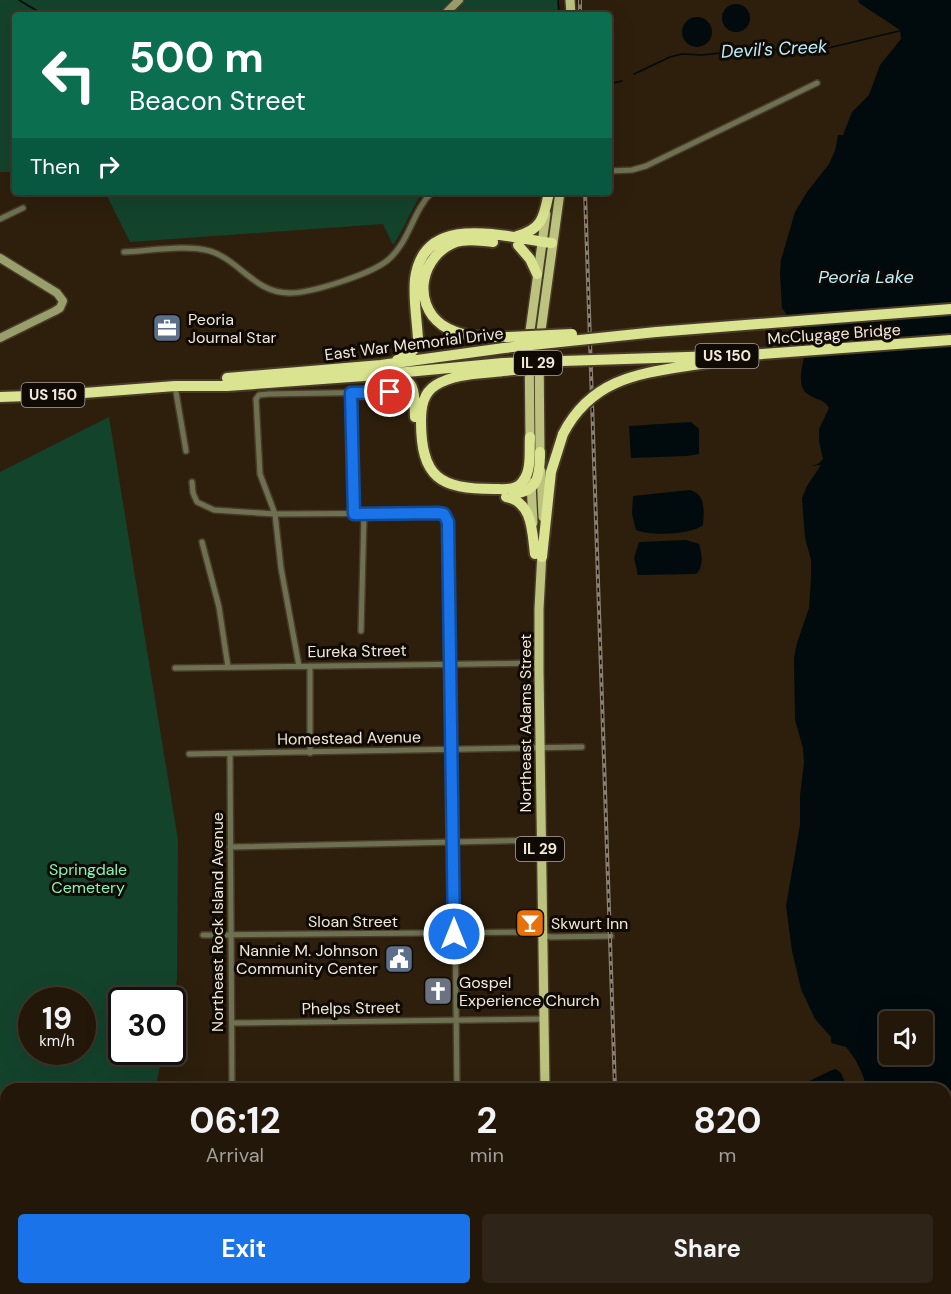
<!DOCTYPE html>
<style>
:root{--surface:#221709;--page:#2e2417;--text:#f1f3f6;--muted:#a29f9c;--line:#3f362a;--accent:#1a73e8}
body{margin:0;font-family:"DM Sans",sans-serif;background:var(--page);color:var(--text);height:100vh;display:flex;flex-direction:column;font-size:22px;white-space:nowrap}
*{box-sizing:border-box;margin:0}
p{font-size:20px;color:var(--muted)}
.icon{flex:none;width:33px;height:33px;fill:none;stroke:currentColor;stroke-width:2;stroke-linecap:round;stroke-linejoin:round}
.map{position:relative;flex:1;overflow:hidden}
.drawer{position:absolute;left:0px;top:1083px;width:951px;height:212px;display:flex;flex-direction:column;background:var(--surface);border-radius:18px 18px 0 0;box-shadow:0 6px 24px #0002,0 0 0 2px var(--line)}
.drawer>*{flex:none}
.banner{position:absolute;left:12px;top:12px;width:600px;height:183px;border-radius:6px;box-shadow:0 6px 24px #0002,0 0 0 2px var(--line);background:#0b6e4f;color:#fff;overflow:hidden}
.fabs{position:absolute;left:879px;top:1011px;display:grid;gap:12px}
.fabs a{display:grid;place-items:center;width:54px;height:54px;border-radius:6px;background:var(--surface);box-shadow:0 6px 24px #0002,0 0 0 2px var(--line);font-size:30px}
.speed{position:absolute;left:18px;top:987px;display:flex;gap:12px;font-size:30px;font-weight:700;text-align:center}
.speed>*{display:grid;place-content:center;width:78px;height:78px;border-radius:50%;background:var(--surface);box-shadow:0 6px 24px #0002,0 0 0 2px var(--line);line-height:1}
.speed small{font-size:15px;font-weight:400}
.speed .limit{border:3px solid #111;border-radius:9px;background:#fff;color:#111}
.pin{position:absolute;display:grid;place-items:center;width:51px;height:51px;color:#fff;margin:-26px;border:3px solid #fff;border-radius:50%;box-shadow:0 2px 6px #0007}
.me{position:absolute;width:66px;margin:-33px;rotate:0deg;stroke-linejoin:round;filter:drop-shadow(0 0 4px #0008)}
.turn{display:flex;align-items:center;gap:21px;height:126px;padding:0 18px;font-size:27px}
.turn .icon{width:78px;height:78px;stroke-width:2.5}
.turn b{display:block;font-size:42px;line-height:51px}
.then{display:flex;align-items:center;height:57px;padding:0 18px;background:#0003;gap:12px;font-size:22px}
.eta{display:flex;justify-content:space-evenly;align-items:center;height:102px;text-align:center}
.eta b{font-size:36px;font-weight:700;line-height:42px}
.cta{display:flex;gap:12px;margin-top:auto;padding:12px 18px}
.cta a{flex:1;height:69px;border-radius:6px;background:var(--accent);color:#fff;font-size:24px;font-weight:700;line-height:69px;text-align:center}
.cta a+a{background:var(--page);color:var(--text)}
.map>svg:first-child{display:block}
</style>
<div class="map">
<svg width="951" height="1294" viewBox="0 0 951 1294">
<rect width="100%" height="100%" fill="#2d1f0c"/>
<path fill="#14432c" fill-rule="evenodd" d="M0,0H559V15H15V172H0Z
M105,192H423C411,209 405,228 393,245L383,224L130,242Z
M109,417L178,840L177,979L173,1003L172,1000H122V1052H163L155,1089H6V1211L0,1214V472ZM82,1000V1052H32V1000Z"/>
<path fill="#010a0d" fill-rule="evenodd" d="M858,0H951V1294H884L885,1289L945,1288V1089H867C863,1073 857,1060 846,1047L831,1043V1037L815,1019L801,989L792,951L786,906L800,825V796L804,762L803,748L795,720L794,657L797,643L809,608L811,579V560L805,538L802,498L807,486L821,465L811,466L818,464L823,459L819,441V429L829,408C824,399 817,400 809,395C792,384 807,357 806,343L782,308L780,273L781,260L795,212L807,192L829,164L835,151L838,135H843L852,112L869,95L880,65L901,39L900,30L859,3ZM890,1022H922V1054H890Z
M722 18a14 14 0 1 1 28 0a14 14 0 1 1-28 0Z
M682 32a15 15 0 1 1 30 0a15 15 0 1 1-30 0Z
M691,422L699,429V454L687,456L631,458L629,426Z
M690,490C706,494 704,511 703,525C692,535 650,536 636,530L632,514L633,496Z
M686,540L699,544C702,554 704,567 696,574L638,575L634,558L639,542Z
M836,1069L841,1073L848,1089H793L832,1070Z"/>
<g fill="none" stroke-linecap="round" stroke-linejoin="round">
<path stroke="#010a0d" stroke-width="1.5" d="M19,0L44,15
M558,0L559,15
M634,74L670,57L682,54L702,55L741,51L828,48L899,31
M609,84L622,81"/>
<g stroke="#493b29" stroke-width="8">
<path id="street" d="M609,171L632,170L646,166L817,83
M0,219L23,208
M124,252C149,251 186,244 210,251C230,257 245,276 263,286C272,291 280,293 290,293C312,293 371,274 388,260C410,241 412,212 432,192
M175,386L186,451
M351,393L354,514
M192,482L193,493L197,502L214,510L275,514L438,513L444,515L447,519L452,663L457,1089
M202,542L219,607L228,667
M361,631L364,515
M299,666L281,568L275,514L260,474L256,399L259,395L269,394L390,392L397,394
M310,666V753
M175,668L539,663
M189,754L582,747
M230,754L232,1089
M230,847L540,840
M203,935L530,932L551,937L611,936
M232,1023L543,1019
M0,1255L6,1252
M74,1288V1294
M190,1288V1294
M460,1288V1294"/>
</g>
<g stroke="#493b29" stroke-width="11">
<path id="secondary" d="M444,15L459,0
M0,258L57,293L63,301L60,308L55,311L0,338"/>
</g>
<g stroke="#493b29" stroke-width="12">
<path id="primary" d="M570,0L571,15
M530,442L529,338L546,214
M540,457L539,345L560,192
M541,471L543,517
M531,483L533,523
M542,552L539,609V671L545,1089
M549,1288V1294"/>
</g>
<g stroke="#493b29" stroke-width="14">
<path id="highway" d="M517,236C543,229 544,216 549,192
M493,242C480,241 468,238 456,242C421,255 411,302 442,325C461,338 484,337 506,337
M518,245L530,259L537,274
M656,332L951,309
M397,360C408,355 416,352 418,339C417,320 413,298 415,279C424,210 507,238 552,243
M503,371C481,374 455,373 436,385C423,393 421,407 421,421C421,478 440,489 494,489C504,489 516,491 523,481C532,470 529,450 530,437
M393,376C418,378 414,398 415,417
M227,378L381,365L504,348
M0,397L58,395L175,386H227L364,376L503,363
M507,494C537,494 540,479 540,452
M506,497C533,502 532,532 535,554
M542,557L551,472L563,434"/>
</g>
<use href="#street" stroke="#6e7151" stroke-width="5"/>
<use href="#secondary" stroke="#999f6b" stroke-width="8"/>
<use href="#primary" stroke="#bbc37f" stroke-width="9"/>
<use href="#highway" stroke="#dae390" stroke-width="10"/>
<g stroke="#8a7e6e" stroke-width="4">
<path id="rail" d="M580,0V15
M585,192L615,1089
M622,1288V1294"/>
</g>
<use href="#rail" stroke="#100a04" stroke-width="1.5" stroke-dasharray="4.5" stroke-linecap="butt"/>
<g stroke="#493b29" stroke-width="14" stroke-linecap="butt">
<path id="highway-bridge" d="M506,337L572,334
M504,348L656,332
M503,363L749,355L951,340
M503,371L526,369
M563,434C595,372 651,373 711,362"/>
</g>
<use href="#highway-bridge" stroke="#dae390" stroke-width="10"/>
</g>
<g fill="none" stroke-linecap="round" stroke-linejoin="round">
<g stroke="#114b97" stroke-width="15">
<path id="route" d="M390,392L351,393L354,514L438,513L444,514L448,522L454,934"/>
</g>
<use href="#route" stroke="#1a73e8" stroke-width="10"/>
</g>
<defs>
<g id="office-square" transform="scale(1.5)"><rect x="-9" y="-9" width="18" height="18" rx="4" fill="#5c6f8a" stroke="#100a04"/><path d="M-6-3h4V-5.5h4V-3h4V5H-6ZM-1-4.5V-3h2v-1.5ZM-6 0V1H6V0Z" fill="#fff"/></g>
<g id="bar-square" transform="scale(1.5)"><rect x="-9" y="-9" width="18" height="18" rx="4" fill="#e8710a" stroke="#100a04"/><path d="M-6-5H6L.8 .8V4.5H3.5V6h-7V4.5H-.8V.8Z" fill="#fff"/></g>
<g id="civic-square" transform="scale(1.5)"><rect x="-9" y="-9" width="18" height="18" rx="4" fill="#5c6f8a" stroke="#100a04"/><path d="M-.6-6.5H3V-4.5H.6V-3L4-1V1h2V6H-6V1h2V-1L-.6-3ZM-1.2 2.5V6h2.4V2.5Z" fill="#fff"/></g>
<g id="church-square" transform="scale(1.5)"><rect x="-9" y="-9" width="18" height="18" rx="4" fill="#6b7280" stroke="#100a04"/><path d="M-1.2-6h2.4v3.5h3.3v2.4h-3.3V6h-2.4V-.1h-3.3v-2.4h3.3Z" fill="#fff"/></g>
</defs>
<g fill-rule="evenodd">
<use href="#office-square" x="167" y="328"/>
<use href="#bar-square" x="530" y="923"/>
<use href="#civic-square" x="399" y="959"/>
<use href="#church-square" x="438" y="991"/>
</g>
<g text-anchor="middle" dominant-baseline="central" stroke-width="6" stroke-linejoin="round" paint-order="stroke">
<g fill="#100a04" stroke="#aea59b" stroke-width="1.5">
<rect x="695.5" y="344" width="63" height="24" rx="4.5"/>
<rect x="514" y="351" width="48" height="24" rx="4.5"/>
<rect x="21.5" y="383" width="63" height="24" rx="4.5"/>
<rect x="516" y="837" width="48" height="24" rx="4.5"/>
</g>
<g font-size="15" font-weight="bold" fill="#f2e8dc">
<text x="727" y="356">US 150</text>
<text x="538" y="363">IL 29</text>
<text x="53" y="395">US 150</text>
<text x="540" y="849">IL 29</text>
</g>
<g font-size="16" fill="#f2e8dc" stroke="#100a04" text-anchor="start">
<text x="188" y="319">Peoria<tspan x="188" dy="18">Journal Star</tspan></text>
<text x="551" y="923">Skwurt Inn</text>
<text x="378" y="950" text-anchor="end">Nannie M. Johnson<tspan x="378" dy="18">Community Center</tspan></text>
<text x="459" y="982">Gospel<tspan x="459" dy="18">Experience Church</tspan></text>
</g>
<g font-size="16" fill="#f2e8dc" stroke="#100a04">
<text transform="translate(834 334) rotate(-4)">McClugage Bridge</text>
<text transform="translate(414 344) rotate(-7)">East War Memorial Drive</text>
<text transform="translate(357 651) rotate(-1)">Eureka Street</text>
<text transform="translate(525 723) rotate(-90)">Northeast Adams Street</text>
<text transform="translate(349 738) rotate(-1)">Homestead Avenue</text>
<text x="353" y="921">Sloan Street</text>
<text transform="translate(217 922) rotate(-90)">Northeast Rock Island Avenue</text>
<text transform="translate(351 1008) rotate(-1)">Phelps Street</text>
</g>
<g font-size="16" fill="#82f4b8" stroke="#100a04">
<text x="88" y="869">Springdale<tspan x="88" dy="18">Cemetery</tspan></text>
</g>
<g font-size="18" font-style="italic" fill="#bceefc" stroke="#100a04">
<text transform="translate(774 49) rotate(-3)">Devil's Creek</text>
<text x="866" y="277">Peoria Lake</text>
</g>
</g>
</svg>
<div class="fabs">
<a><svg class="icon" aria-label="sound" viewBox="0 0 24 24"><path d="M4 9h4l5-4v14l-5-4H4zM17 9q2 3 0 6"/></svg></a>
</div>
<div class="speed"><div>19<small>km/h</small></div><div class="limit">30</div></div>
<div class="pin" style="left:390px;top:392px;background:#d93025"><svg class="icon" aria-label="arrive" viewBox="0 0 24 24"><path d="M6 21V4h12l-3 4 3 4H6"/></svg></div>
<svg class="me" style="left:454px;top:934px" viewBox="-20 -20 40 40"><circle r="17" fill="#1a73e8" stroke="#fff" stroke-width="3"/><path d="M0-11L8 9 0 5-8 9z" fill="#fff"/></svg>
<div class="banner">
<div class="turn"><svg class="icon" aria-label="left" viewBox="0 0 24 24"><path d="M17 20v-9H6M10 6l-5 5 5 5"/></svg><div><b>500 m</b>Beacon Street</div></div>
<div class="then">Then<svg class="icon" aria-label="right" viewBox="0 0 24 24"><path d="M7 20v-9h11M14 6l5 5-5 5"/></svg></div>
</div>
<section class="drawer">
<div class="eta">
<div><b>06:12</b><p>Arrival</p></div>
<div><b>2</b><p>min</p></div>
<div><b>820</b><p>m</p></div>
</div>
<div class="cta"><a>Exit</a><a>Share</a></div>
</section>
</div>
